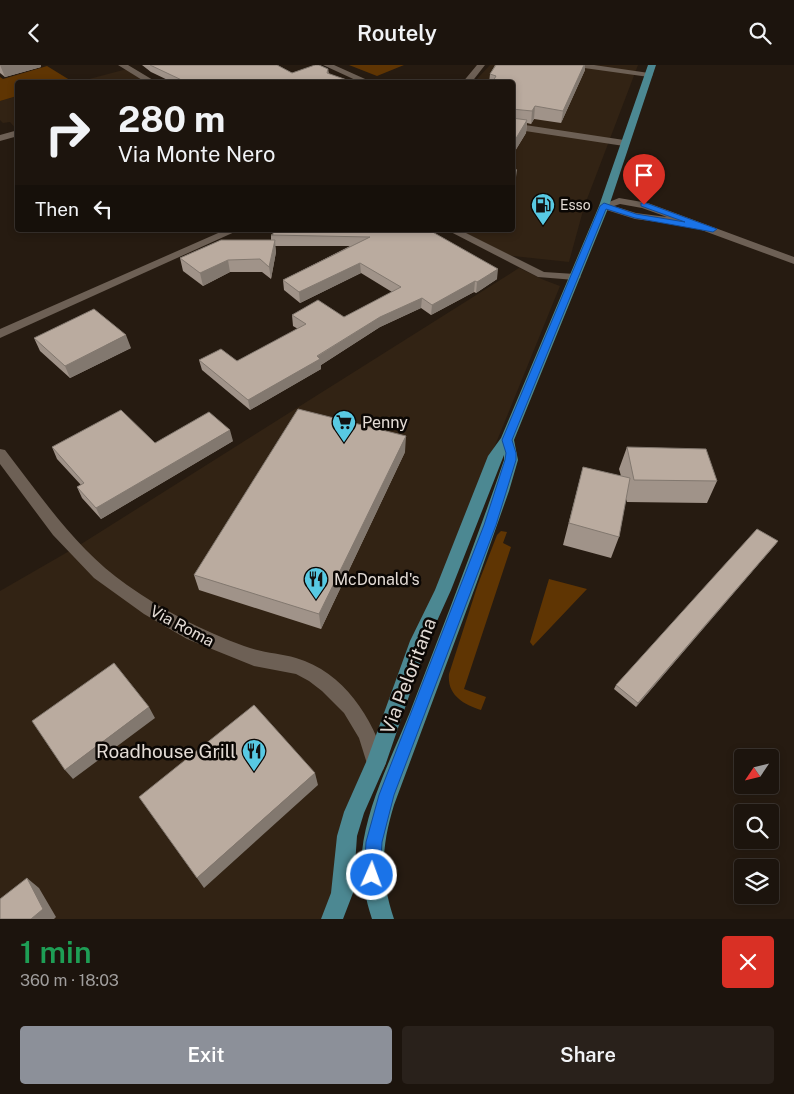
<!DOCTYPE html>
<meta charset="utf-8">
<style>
:root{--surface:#1c140d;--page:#29211b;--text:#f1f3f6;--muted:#a09e9d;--line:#3a332e;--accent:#8c9099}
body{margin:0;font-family:"Public Sans",sans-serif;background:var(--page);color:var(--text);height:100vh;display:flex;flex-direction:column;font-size:19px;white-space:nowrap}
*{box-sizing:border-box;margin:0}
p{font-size:16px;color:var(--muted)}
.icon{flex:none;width:28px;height:28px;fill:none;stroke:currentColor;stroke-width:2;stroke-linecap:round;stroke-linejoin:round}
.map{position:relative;height:854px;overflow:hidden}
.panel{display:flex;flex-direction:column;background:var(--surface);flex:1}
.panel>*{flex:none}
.guide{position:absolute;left:15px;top:15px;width:500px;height:152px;border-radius:5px;box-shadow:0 2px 8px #0003,0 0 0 1px var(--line);background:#1c140d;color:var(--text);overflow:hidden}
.needle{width:32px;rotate:235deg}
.fabs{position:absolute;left:734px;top:684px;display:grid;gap:10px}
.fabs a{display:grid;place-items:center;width:45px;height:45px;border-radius:5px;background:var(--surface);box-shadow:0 2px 8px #0003,0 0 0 1px var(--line);font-size:25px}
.pin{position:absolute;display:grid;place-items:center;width:42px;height:42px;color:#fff;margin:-51px -21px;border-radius:50% 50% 50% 0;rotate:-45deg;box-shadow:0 0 5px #0007}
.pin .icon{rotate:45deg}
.me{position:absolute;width:55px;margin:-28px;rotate:2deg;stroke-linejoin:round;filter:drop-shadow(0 0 4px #0008)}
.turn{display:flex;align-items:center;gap:18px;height:105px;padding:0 20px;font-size:22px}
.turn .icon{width:65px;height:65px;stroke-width:2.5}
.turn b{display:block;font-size:35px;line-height:42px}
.then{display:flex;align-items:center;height:48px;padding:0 20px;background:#0003;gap:10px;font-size:19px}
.round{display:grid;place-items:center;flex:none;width:52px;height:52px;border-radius:5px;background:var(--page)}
.summary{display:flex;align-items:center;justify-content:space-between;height:85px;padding:0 20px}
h1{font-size:30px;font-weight:600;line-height:38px;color:#1e9e55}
.button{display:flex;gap:10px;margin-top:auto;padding:10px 20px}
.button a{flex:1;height:58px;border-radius:5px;background:var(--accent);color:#fff;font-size:20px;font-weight:600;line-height:58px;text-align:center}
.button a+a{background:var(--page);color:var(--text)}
header{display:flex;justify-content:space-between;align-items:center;height:65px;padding:0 20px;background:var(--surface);font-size:22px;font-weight:600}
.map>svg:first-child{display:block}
</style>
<header><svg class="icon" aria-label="back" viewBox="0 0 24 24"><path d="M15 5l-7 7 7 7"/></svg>Routely<svg class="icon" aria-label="search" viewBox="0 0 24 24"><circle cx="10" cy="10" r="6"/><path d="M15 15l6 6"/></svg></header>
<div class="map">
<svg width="794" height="854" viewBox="0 0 794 854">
<rect width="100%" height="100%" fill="#261b11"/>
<path fill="#322314" d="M490,0H638L584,142L569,197L513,191L494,185L454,165H512V18L474,17Z
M127,4L151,18H74Z
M17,31V65L10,57L3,58L0,55V36Z
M519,203L544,215L560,221L406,599L325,854H0V526L78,481Z"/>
<path fill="#5f3503" d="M349,0H404L377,11Z
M47,1L73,17L18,18L17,31L0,36V12L3,14Z
M501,466L507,467L503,478L511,482L464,624L486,632L481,645C463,639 447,630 449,609L478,519L497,470Z
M549,514L587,524L533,581L530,577Z"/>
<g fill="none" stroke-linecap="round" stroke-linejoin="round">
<path fill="#6d6055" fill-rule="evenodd" d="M118,0H128L158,18H147Z
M323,0H334L374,18H362Z
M477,0H485L471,18H462Z
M573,0H594L649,8L653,10L649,12L577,2Z
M512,58L624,75L629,78L624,81L512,64Z
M18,65V71L0,76V70Z
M619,133L648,138L794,192V199L677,156L672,159L635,154L600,143L599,141ZM620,139L642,143L667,152L636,148L614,141Z
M225,165H239L0,273V264Z
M447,165H460L544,207L575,209L581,212L575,215L538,212Z
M0,384L5,385C42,433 77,485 127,520C164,546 203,566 244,581C262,588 279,588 296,593C344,607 373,653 386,698L383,705L376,708L369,705L359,673L344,648L322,626L309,616L296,609L254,601L187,574L144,549L94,513L53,470L0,399Z"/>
<path fill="#4c8892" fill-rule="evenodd" d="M648,0H656L609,141L514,375L518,395L509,426L477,517L394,740C381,783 380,812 394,854H372C365,832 360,810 362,787C367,739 392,692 410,647C442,564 475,480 504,395V390L451,525L428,576L386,698L364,748L357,771L353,828L343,854H321L331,828L337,771L344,747L367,695L410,576L435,525L488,391L501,373L599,141Z"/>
</g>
<path fill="#a09389" d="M0,0H41V2L5,12L0,8Z
M142,0H277L292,8L328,4L329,9L347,15V18H174L151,7Z
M495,0H585V5L561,58L534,54L531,59L527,58L526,68L512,91V18H489L490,9L494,2Z
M429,165L497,214L476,228L474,227L431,250L421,243L380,262L321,300V304L250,345L202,305L199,295L237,296L298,264L293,261L292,250L344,252L392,227L361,208L300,238L284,225L283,215L350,181H275L276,187L271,214L262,207H230L203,221L183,206L180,193L271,175V170Z
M34,273L131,283L70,313L40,286Z
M233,376L101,454L82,433L77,422L81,420L57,394L52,382L155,378Z
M627,382L717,416L707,438L627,437L626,434L619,472L611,493L563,480L583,402L621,411L619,404Z
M405,387L321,564L199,525L194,510Z
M778,476L775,480L636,642L614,624L616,620Z"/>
<path fill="#82786f" d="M0,0H41V2L5,12Z
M584,0H585V5L561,58L563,46Z
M535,41L534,54L531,59L532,46Z
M527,55L526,68L512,91V80Z
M517,105L515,119L512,120V108Z
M275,175L276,187L271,214L269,202Z
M228,195L230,207L203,221L200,208Z
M360,198L361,208L300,238L299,227Z
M498,204L497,214L476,228L477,217Z
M475,216L474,227L431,250L432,240Z
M422,233L421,243L380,262L321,300V304L250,345L248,335L380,252Z
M126,270L131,283L70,313L65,301Z
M230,365L233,376L101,454L96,443Z
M406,371L405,387L321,564L319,549Z
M778,476L775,480L636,642L638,638Z
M149,642L155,653L73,714L65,705Z
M315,708L318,720L204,823L197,813Z
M27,813L39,823L56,852L54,854H31Z"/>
<path fill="#baab9f" stroke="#82786f" d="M150,0H277L292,8L315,0H319L328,4L327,8L347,15L342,18H188Z
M496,0H584L563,46L535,41L532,46L512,44V18H492L496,11L490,9Z
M512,53L527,55L512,80Z
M512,104L517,105L512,108Z
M273,165H429L498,204L477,217L475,216L432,240L422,233L380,252L317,291L320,294L248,335L199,295L221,284L237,296L306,259L292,250L318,235L344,252L401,222L360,198L299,227L283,215L370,172L271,170H273Z
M221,175H275L269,202L260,194L228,195L200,208L180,193Z
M94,244L126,270L65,301L34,273Z
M298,344L406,371L319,549L194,510Z
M121,345L155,378L209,347L230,365L96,443L77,422L84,418L52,382Z
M627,382L706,384L717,416L634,415Z
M583,402L630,413L619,472L569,458Z
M757,464L778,476L638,638L616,620Z
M114,598L149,642L65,705L32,656Z
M254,640L315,708L197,813L139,732Z
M27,813L43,844L31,854H0V834Z"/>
<path fill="#1a73e8" stroke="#114b97" d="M641,138H646L717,164L713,167L635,153L606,144L512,375L516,388V395L496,460L394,730L382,777L380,810L378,816L372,819L366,816L364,810L366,777L379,730L484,460L505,395L506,388L502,375L600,141L604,138L636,149L685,157L641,141Z"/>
<defs>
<g id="fuel-pin" transform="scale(1.25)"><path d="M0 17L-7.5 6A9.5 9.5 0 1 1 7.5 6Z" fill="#58c9e3" stroke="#0b0704"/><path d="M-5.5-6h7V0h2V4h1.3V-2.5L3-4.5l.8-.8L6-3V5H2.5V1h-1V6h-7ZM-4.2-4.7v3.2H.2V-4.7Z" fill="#111"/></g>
<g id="supermarket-pin" transform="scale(1.25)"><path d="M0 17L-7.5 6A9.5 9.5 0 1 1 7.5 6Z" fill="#58c9e3" stroke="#0b0704"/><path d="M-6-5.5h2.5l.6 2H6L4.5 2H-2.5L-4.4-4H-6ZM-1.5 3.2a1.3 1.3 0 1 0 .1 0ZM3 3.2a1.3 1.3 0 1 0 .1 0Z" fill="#111"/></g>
<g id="restaurant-pin" transform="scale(1.25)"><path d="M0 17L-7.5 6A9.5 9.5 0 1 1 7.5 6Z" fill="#58c9e3" stroke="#0b0704"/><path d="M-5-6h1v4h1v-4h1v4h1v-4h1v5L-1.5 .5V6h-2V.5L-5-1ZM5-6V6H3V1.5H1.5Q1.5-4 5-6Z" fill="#111"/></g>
</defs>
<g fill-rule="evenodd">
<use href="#fuel-pin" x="543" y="140"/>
<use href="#supermarket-pin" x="344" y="357"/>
<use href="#restaurant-pin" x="316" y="514"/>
<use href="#restaurant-pin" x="254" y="686"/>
</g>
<g text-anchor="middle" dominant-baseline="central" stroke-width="5" stroke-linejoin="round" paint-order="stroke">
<g font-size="14" fill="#e3dbd5" stroke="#0b0704" text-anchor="start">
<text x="560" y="140">Esso</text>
</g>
<g font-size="16" fill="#e3dbd5" stroke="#0b0704" text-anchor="start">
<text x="362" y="357">Penny</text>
<text x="334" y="514">McDonald's</text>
</g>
<g font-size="16" fill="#e3dbd5" stroke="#0b0704">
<text transform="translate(182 561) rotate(28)">Via Roma</text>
</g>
<g font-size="19" fill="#e3dbd5" stroke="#0b0704">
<text transform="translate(408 611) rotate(-69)">Via Peloritana</text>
</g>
<g font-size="19" fill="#e3dbd5" stroke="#0b0704" text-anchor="end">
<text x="236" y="686">Roadhouse Grill</text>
</g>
</g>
</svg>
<div class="fabs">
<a><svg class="needle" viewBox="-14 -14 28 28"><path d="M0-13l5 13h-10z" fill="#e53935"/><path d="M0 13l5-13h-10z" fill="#a09e9d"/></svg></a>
<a><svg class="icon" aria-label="search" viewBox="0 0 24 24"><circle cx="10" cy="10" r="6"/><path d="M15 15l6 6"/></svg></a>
<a><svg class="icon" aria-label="layers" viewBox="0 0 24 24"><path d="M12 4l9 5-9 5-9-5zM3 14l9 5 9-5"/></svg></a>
</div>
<div class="pin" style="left:644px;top:140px;background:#d93025"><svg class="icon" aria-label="arrive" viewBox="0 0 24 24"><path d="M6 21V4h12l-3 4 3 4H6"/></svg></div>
<svg class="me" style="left:372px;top:810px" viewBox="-20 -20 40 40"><circle r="17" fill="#1a73e8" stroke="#fff" stroke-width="3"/><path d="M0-11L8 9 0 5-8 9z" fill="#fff"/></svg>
<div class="guide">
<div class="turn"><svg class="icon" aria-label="right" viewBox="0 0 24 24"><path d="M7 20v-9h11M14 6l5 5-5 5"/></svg><div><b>280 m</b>Via Monte Nero</div></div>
<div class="then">Then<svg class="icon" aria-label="left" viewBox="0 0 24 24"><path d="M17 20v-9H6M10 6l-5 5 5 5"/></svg></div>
</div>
</div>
<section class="panel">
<div class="summary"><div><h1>1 min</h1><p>360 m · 18:03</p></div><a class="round" style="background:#d93025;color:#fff"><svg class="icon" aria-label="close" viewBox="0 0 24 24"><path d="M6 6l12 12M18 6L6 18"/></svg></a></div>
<div class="button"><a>Exit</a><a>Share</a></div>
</section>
